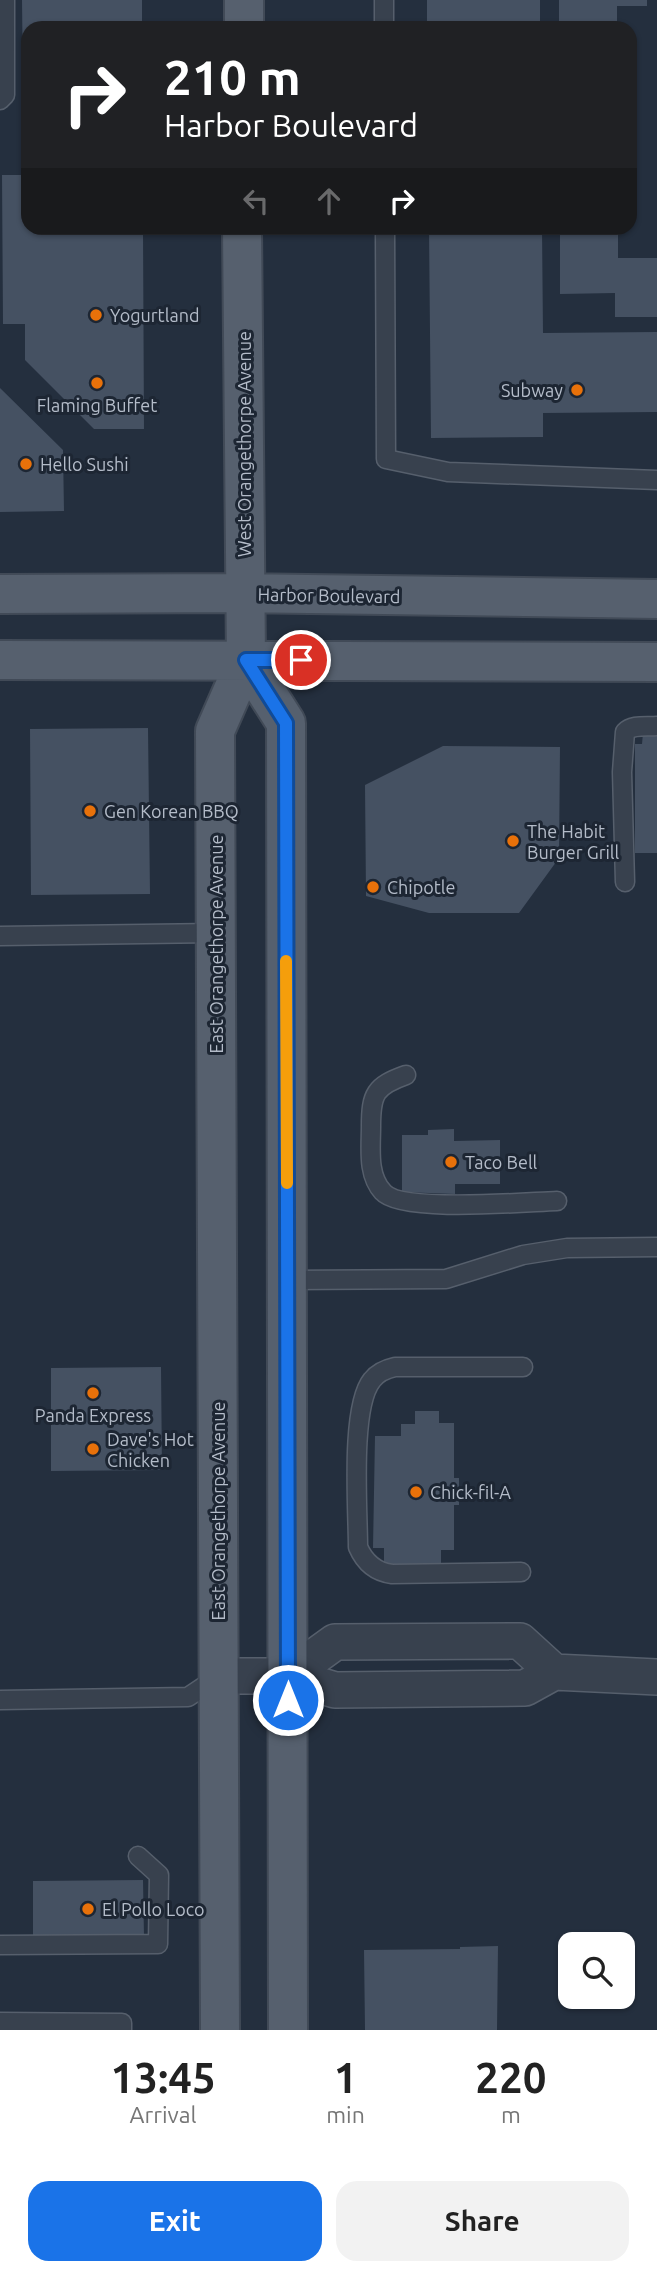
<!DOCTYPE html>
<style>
:root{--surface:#fff;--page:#f2f2f2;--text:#222;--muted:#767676;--accent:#1a73e8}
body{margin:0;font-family:Ubuntu,sans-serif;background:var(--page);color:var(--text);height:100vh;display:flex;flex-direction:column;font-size:26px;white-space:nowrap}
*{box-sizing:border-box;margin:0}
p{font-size:23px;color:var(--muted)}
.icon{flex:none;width:38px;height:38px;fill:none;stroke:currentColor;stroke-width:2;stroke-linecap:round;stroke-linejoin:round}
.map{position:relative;height:2030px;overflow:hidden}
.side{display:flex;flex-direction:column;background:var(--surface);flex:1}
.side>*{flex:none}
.banner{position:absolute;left:21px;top:21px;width:616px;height:214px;border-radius:21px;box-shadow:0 2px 5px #0004;background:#202124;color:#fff;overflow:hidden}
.tools{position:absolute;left:558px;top:1932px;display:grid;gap:14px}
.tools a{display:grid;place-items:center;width:77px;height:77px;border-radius:14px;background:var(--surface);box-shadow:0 2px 5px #0004;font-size:35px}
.pin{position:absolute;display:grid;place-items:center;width:60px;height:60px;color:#fff;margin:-30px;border:4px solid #fff;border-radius:50%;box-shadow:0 2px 7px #0007}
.me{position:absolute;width:77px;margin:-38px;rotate:0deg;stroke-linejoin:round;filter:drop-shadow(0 0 5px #0008)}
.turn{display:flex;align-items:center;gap:24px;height:147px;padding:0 28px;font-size:32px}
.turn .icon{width:91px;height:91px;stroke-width:2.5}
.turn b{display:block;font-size:49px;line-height:60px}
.lanes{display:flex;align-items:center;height:66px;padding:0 28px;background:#0003;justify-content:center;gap:35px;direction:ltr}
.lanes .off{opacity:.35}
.eta{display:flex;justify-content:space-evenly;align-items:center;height:119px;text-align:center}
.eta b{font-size:42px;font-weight:600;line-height:49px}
.primary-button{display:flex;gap:14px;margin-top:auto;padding:14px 28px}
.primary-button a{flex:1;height:80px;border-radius:21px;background:var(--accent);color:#fff;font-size:28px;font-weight:600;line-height:80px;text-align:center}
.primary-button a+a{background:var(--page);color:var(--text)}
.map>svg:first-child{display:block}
</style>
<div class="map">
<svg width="657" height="2030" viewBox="0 0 657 2030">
<rect width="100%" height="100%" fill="#242f3e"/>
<path fill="#455162" d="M22,0H142V28H28V228H143L144,429H94L25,360V324H3L2,175H24Z
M427,0H540V28H427Z
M559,0H647V6H617V28H559Z
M429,228H542L543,333L657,332V412L543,413V437L431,438Z
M560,228H618V258H657V317H615V293L560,294Z
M0,388L63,450L64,511L0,512Z
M148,728L150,894L31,895L30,729Z
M643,733H657V853H635V744H642Z
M443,746L560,747L559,858L519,913H429L366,896L365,785Z
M454,1129V1141L500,1140V1184H455V1194L402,1192V1135H428V1130Z
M161,1367L162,1470L51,1471V1368Z
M415,1411H439V1423H454V1478H459V1505H454V1550H441V1564H384V1548H373L375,1436H401V1424H415Z
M143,1880L144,1937L33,1938V1881Z
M498,1946L497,2030H365L364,1950L460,1949V1947Z"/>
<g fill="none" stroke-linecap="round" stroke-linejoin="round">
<g stroke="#565f6c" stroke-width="21">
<path id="lane" d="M384,0V28
M0,100L5,95V0
M385,228L386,459L448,472L657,480
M625,882L622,772L625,732C632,724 647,727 657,726
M0,936L215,933
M406,1075C375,1086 371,1094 371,1126C371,1148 367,1175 383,1192C401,1213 525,1202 557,1201
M287,1280L446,1279L523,1255L567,1248L657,1247
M521,1572L392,1574C376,1572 365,1563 358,1547C358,1510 350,1407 372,1380C378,1372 386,1369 395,1367H523
M0,1700L188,1697L218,1677
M0,1945L158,1944L159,1875L138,1856
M0,2022L122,2023V2030"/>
</g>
<g stroke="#565f6c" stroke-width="38">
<path id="street" d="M219,1676H288L335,1690L525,1688L554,1672L657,1677
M288,1676L335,1642L520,1641L554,1672"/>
</g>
<g stroke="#414a57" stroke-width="42">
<path id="primary" d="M244,28V0
M0,594L245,593L657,599
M0,660L657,662
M246,660L286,723L288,2030
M220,2030L215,731L246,660L242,228"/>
</g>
<use href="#lane" stroke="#38414e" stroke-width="18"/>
<use href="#street" stroke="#38414e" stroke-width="35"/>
<use href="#primary" stroke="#56606e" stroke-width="38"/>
</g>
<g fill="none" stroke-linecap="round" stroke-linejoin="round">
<g stroke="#114b97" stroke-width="18">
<path id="route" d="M288,1700L286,723L246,660H301"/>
</g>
<use href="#route" stroke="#1a73e8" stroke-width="12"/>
<path stroke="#f59e0b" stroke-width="12" d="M286,961L287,1183"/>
</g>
<g fill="#e8710a" stroke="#1d2633" stroke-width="2.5">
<circle cx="96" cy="315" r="7"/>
<circle cx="97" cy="383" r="7"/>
<circle cx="577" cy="390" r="7"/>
<circle cx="26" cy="464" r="7"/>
<circle cx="90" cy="811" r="7"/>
<circle cx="513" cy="841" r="7"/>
<circle cx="373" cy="887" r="7"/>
<circle cx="451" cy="1162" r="7"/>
<circle cx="93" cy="1393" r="7"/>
<circle cx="93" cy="1449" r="7"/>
<circle cx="416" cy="1492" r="7"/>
<circle cx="88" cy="1909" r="7"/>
</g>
<g text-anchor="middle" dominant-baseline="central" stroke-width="6" stroke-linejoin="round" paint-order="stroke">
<g font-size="18" fill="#b4bcc9" stroke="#1d2633" text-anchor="start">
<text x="110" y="315">Yogurtland</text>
<text x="563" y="390" text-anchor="end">Subway</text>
<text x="97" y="405" text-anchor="middle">Flaming Buffet</text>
<text x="40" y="464">Hello Sushi</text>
<text x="104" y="811">Gen Korean BBQ</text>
<text x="527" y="831">The Habit<tspan x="527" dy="21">Burger Grill</tspan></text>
<text x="387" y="887">Chipotle</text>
<text x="465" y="1162">Taco Bell</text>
<text x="93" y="1415" text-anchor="middle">Panda Express</text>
<text x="107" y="1439">Dave's Hot<tspan x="107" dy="21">Chicken</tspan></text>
<text x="430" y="1492">Chick-fil-A</text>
<text x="102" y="1909">El Pollo Loco</text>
</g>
<g font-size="18" fill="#b4bcc9" stroke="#1d2633">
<text transform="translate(244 444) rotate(-90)">West Orangethorpe Avenue</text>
<text transform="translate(329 595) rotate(1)">Harbor Boulevard</text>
<text transform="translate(216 944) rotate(-90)">East Orangethorpe Avenue</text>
<text transform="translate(218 1511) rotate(-90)">East Orangethorpe Avenue</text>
</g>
</g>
</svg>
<div class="tools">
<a><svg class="icon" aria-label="search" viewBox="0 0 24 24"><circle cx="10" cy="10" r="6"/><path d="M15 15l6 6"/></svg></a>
</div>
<div class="pin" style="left:301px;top:660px;background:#d93025"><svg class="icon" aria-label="arrive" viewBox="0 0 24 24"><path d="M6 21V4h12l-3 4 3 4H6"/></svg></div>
<svg class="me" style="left:288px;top:1700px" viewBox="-20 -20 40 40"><circle r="17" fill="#1a73e8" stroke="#fff" stroke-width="3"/><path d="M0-11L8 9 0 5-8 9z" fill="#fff"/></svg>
<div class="banner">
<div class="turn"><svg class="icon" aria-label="right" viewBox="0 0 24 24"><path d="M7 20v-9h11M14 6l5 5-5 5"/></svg><div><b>210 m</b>Harbor Boulevard</div></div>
<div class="lanes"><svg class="icon off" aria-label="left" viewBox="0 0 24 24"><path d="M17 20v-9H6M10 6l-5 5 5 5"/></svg><svg class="icon off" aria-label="ahead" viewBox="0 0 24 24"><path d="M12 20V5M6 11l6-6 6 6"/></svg><svg class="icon" aria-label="right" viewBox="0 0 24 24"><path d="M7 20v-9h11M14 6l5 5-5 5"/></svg></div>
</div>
</div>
<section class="side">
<div class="eta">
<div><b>13:45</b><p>Arrival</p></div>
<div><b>1</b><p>min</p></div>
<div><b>220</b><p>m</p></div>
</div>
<div class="primary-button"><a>Exit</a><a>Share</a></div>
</section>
